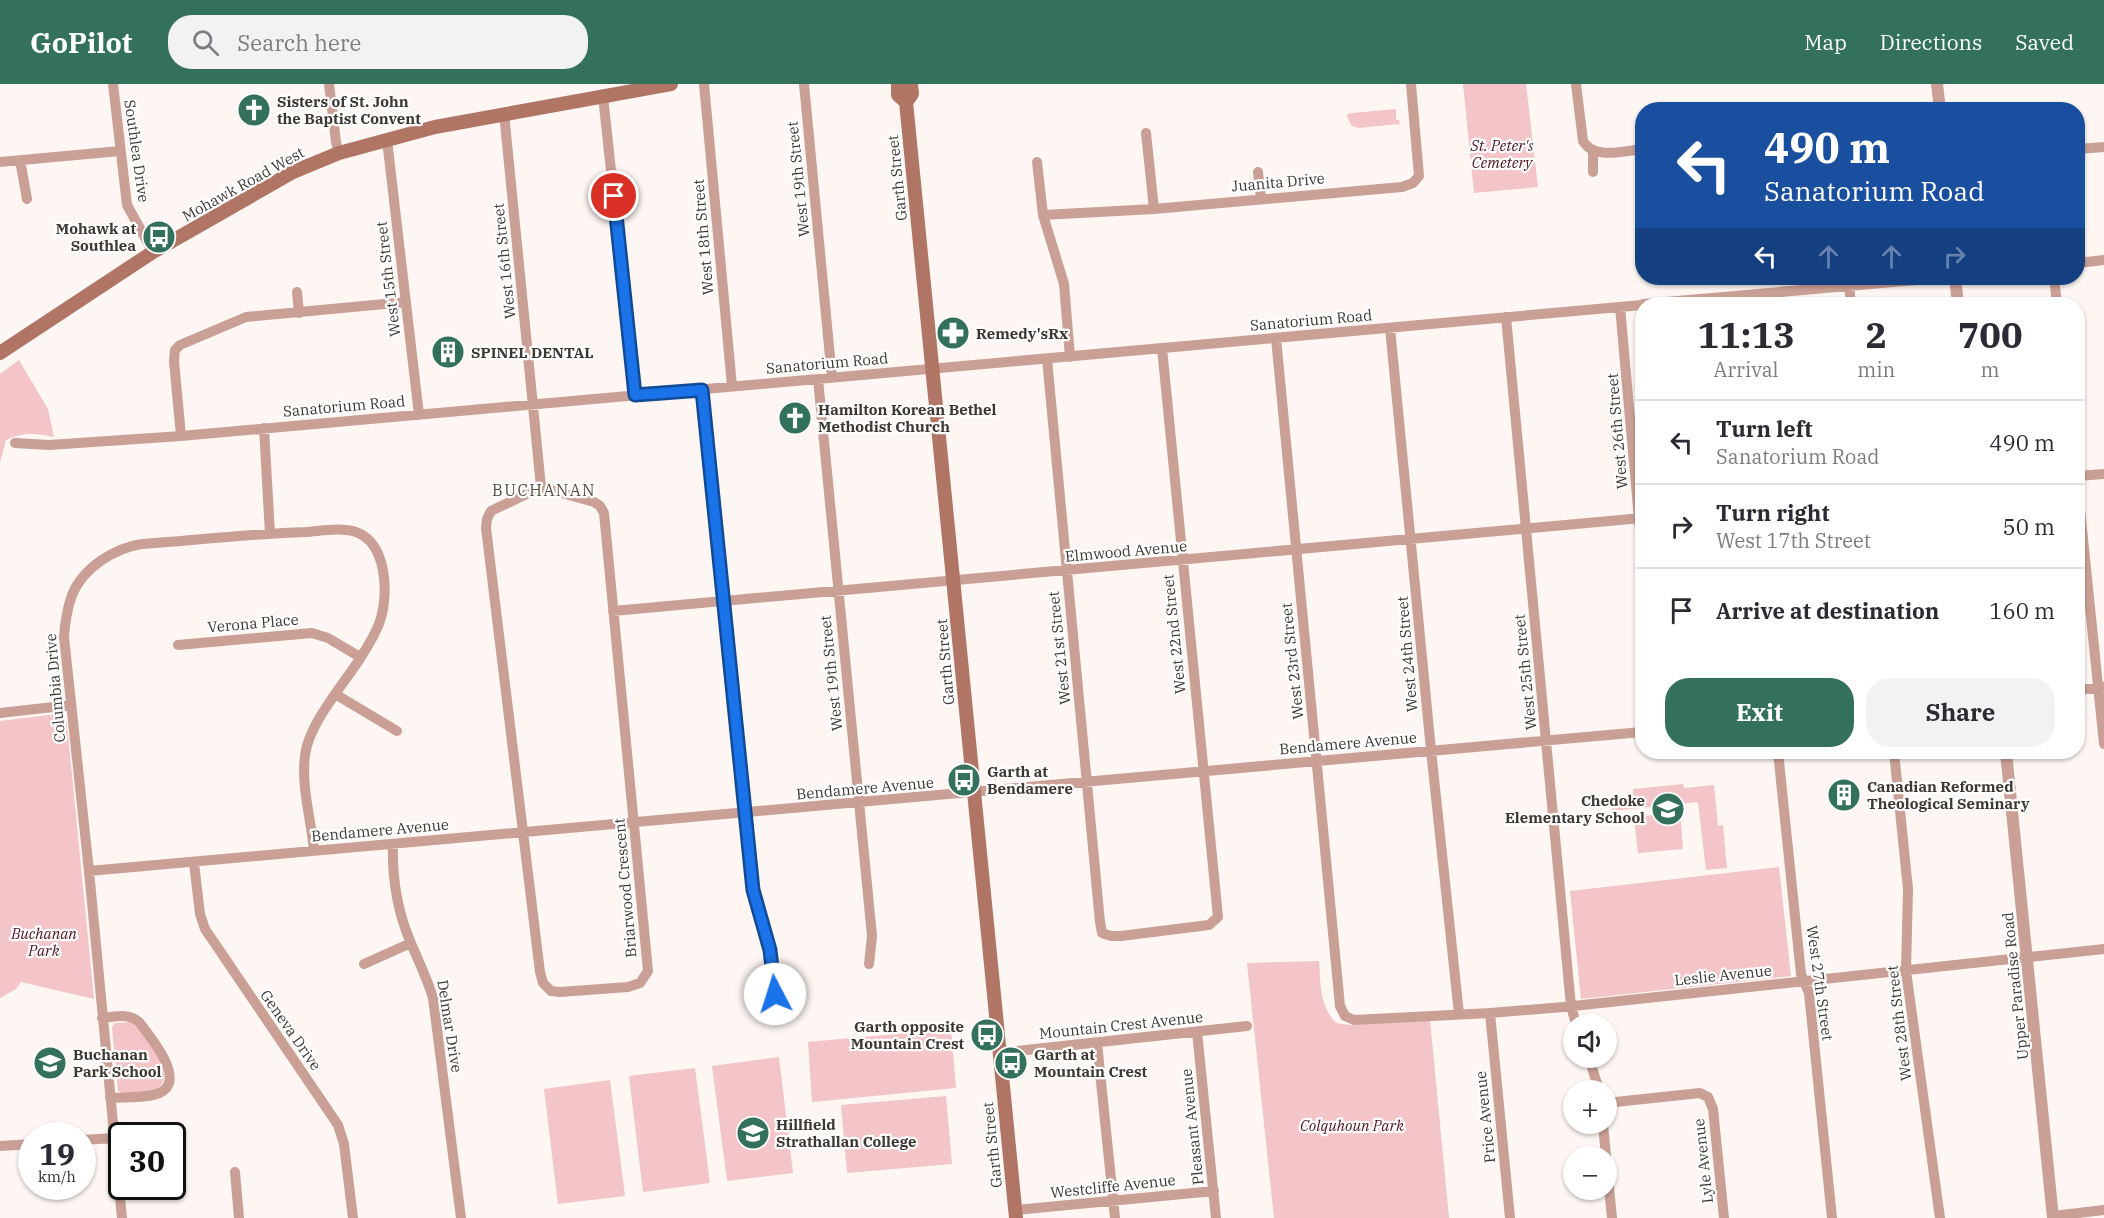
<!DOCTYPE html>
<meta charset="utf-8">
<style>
:root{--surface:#fff;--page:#f2f2f3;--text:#2b2b33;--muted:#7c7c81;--line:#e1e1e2;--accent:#34715d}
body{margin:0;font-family:"IBM Plex Serif",serif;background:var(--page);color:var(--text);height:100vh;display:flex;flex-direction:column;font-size:22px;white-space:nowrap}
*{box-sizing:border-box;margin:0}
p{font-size:20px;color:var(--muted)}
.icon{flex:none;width:33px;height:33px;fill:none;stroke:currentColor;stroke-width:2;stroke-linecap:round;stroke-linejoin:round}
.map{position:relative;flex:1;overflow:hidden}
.sheet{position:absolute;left:1635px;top:213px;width:450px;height:462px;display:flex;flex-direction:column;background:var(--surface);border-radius:24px;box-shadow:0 2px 4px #0004}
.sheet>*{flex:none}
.hud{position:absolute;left:1635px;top:18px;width:450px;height:183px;border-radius:24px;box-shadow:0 2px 4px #0004;background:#1a4fa0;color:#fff;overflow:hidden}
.controls{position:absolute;left:1563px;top:930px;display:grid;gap:12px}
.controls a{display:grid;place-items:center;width:54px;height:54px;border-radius:50%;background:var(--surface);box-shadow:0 2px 4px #0004;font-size:30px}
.speed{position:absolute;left:18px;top:1038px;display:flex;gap:12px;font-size:30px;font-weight:700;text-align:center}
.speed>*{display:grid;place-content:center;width:78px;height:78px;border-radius:50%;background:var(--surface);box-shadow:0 2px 4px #0004;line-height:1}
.speed small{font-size:15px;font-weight:400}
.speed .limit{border:3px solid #111;border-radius:9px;background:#fff;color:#111}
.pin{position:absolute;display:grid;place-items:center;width:51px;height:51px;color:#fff;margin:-26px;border:3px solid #fff;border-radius:50%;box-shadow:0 2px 6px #0007}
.me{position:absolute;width:66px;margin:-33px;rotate:355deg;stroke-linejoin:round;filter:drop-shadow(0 0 4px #0008)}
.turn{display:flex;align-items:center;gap:21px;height:126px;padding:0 30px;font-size:27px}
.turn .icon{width:78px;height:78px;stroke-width:2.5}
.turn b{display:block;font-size:42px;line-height:51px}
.lanes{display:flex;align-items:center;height:57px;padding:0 30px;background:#0003;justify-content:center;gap:30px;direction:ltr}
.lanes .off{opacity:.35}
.eta{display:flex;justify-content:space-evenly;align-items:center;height:102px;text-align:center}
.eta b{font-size:36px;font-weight:700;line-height:42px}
.primary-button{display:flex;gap:12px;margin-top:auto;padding:12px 30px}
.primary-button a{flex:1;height:69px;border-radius:24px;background:var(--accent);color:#fff;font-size:24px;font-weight:700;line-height:69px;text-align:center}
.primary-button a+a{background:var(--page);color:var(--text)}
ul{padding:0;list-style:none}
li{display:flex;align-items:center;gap:18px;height:84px;padding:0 30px;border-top:2px solid var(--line)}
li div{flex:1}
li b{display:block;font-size:22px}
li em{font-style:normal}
header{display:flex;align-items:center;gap:36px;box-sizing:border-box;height:84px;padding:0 30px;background:var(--accent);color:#fff}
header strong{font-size:28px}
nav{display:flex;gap:33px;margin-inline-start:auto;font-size:21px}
.search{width:420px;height:54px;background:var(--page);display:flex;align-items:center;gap:15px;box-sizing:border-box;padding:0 21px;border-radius:24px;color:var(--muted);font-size:22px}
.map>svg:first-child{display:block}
</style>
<header>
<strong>GoPilot</strong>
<div class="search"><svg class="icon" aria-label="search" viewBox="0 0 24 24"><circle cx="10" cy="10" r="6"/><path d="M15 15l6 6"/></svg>Search here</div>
<nav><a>Map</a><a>Directions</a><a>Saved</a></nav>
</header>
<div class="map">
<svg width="2104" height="1134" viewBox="0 0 2104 1134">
<rect width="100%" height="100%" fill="#fdf6f2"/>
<path fill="#f3c4c8" d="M1463,0H1526L1538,103L1474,109Z
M1396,25V36H1399L1400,40L1358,44L1352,42L1347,33L1348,30L1352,29Z
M19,276L48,325L54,353C36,349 23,348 6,356L0,379V290Z
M57,630L63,633L67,640L94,915L21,898L16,905L0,914V637Z
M1683,700L1684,704L1714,701L1718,742L1723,741L1727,784L1706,786L1698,718L1612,727L1610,714L1633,711V705Z
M1680,728L1683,765L1638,769L1634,733Z
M1779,783L1791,892L1581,915L1570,807Z
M1319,877C1321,901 1319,920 1336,939L1350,941L1430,936L1449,1134H1274L1247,879Z
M131,938C144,947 180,994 156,1005C147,1009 132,1008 122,1009L118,1007L112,943L115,939Z
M951,945L956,1004L812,1018L808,958Z
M779,973L793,1089L727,1097L712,982Z
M695,984L710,1099L643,1108L629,992Z
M610,996L625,1112L558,1120L544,1005Z
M946,1012L952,1080L847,1089L841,1021Z"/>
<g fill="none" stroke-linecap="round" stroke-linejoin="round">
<path stroke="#caa096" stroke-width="10" d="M113,0L127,121L153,168
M329,0L336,58L339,69
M704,0L732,302
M804,0L832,294
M1576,0L1583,57C1594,76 1624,67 1642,65
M603,12L635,311
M504,29L541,403L491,427L487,435L486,444L540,888L543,899L551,907L560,908L628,903L640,899L648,887L604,429L600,422L594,418L541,403
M1146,49L1154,125
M387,56L419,331
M2078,65L2104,63
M20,76L27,115
M0,78L120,67
M1037,78L1043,131L1064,200L1070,273
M1258,88L1261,114
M1593,88V68
M1043,131L1154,125L1402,103L1413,99L1419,92L1411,0
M2078,179L2104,176
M2054,194L2057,220
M1849,202L1851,220
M297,208L299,229
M1643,220L1939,194
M1620,223L1642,468
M1506,233L1571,922L1576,940
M1390,244L1431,666L1459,930
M1276,254L1340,922L1345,932L1354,936L1490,929L1564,923L2104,865
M1047,275L1100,838L1102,849L1111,852H1121L1209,841L1218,833L1162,264
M818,295L872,852L869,880
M702,306L753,806L770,865L777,927
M264,344L270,450
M181,352L174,277L175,266L180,261L246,233L406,218
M15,359L49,361L181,352L1642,221
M2078,392L2104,390
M2078,406L2104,660
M613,527L1642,434
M178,561L312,549L328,554L360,573
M2078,606L2104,603
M335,610L397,647
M0,629L71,621
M1778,668L1801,890L1809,909L1832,1134
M1894,668L1908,805L1906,887L1940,1134
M393,760C392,794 397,826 410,857C418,876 427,894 433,914L461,1134
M194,779L200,830L205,845L338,1041L344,1060L353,1134
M89,787L1642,648
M364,880L411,859
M1490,929L1510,1134
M102,934C115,932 129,929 139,938C150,953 193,1002 153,1011C139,1014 124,1013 110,1014
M1197,948L1216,1134
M1097,959L1115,1134
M999,969L1247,942
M1589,974L1599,1006
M1606,1019L1700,1009L1708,1013L1713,1025L1724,1134
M1603,1040L1606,1072
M82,1056L114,1054
M0,1062L32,1060
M1606,1074L1612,1134
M235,1088L239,1134
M1016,1126L1214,1107
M2053,1132L2104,1126
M122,1134L89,787L64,553C65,538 67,525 72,511C83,484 114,464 142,460C196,456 251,450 306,448C321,447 341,443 356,448C387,459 389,510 380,537C376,549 368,562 361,573C344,600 309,639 305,671C301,703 311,735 314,766"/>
<path stroke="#caa096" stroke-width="12" d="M1937,0L1940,26
M1955,194L1958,220
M2006,668L2053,1134"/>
<path stroke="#b17566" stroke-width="14" d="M898,0V11L906,18L1016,1134
M906,18L912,10L911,0
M0,269L153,168L293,88L339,69L435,43L671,0"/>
</g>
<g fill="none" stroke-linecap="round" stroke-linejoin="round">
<g stroke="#114b97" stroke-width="15">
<path id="route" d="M614,112L635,311L702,306L753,806L770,866L775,910"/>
</g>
<use href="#route" stroke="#1a73e8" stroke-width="10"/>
</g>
<defs>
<g id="church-disc" transform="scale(1.725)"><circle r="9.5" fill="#34715d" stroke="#fff"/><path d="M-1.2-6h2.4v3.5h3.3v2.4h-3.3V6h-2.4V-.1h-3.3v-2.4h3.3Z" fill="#fff"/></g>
<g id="bus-disc" transform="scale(1.725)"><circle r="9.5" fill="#34715d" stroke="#fff"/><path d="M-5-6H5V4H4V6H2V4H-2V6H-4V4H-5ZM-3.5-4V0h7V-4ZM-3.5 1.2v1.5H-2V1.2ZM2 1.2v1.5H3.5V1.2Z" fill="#fff"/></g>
<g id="pharmacy-disc" transform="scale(1.725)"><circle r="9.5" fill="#34715d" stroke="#fff"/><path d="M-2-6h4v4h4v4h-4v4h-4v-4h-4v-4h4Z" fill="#fff"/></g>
<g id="building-disc" transform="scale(1.725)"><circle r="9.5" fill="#34715d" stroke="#fff"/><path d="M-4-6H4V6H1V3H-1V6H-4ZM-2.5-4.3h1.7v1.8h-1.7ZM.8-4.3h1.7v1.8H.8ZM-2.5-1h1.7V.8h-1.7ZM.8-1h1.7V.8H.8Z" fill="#fff"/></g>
<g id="school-disc" transform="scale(1.725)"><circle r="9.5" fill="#34715d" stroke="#fff"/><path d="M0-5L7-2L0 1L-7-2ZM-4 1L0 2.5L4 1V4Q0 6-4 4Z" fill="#fff"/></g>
</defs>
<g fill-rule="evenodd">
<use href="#church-disc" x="254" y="26"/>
<use href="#bus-disc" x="159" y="153"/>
<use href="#pharmacy-disc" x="953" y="249"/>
<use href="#building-disc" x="448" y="268"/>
<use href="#church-disc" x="795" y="334"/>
<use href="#bus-disc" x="964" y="696"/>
<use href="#building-disc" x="1844" y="711"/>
<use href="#school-disc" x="1668" y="725"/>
<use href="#bus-disc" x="987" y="951"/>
<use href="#school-disc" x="50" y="979"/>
<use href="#bus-disc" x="1011" y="979"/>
<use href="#school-disc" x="753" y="1049"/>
</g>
<g text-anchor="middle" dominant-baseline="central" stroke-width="4.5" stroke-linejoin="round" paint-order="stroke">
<g font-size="15" font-weight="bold" fill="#3e3833" stroke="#fff" text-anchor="start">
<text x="277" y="17">Sisters of St. John<tspan x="277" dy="17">the Baptist Convent</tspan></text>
<text x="136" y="144" text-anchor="end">Mohawk at<tspan x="136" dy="17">Southlea</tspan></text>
<text x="976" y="249">Remedy'sRx</text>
<text x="471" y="268">SPINEL DENTAL</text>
<text x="818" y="325">Hamilton Korean Bethel<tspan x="818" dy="17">Methodist Church</tspan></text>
<text x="987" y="687">Garth at<tspan x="987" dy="17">Bendamere</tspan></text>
<text x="1867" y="702">Canadian Reformed<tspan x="1867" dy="17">Theological Seminary</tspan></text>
<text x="1645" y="716" text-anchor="end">Chedoke<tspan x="1645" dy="17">Elementary School</tspan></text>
<text x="964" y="942" text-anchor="end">Garth opposite<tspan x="964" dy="17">Mountain Crest</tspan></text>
<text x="73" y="970">Buchanan<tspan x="73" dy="17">Park School</tspan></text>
<text x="1034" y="970">Garth at<tspan x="1034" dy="17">Mountain Crest</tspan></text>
<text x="776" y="1040">Hillfield<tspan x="776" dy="17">Strathallan College</tspan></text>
</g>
<g font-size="15" font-style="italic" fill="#4e1521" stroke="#fff">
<text x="1502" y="61">St. Peter's<tspan x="1502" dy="17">Cemetery</tspan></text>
<text x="44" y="849">Buchanan<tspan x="44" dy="17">Park</tspan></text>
<text x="1352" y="1041">Colquhoun Park</text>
</g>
<g font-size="15" fill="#3e3833" stroke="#fff">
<text transform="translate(137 67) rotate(82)">Southlea Drive</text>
<text transform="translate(897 94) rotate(-96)">Garth Street</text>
<text transform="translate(798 95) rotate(-96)">West 19th Street</text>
<text transform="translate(1278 98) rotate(-5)">Juanita Drive</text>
<text transform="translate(243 100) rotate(-29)">Mohawk Road West</text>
<text transform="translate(703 153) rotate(-95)">West 18th Street</text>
<text transform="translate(504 177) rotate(-96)">West 16th Street</text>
<text transform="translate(388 195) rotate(-97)">West 15th Street</text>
<text transform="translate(1311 236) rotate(-5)">Sanatorium Road</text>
<text transform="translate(827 279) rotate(-5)">Sanatorium Road</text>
<text transform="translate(344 322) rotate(-5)">Sanatorium Road</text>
<text transform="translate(1617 347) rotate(-95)">West 26th Street</text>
<text transform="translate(1126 467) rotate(-5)">Elmwood Avenue</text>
<text transform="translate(253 539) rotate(-5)">Verona Place</text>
<text transform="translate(1174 550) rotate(-96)">West 22nd Street</text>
<text transform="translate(1059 564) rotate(-96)">West 21st Street</text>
<text transform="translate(1407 570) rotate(-95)">West 24th Street</text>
<text transform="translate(1292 577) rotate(-96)">West 23rd Street</text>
<text transform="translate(945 578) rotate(-95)">Garth Street</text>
<text transform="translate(1525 588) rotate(-96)">West 25th Street</text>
<text transform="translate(831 589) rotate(-96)">West 19th Street</text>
<text transform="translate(55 604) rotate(-95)">Columbia Drive</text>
<text transform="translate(1348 659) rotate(-5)">Bendamere Avenue</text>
<text transform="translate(865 704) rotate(-5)">Bendamere Avenue</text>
<text transform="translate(380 746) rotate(-5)">Bendamere Avenue</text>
<text transform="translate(625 804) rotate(-95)">Briarwood Crescent</text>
<text transform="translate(1723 891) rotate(-6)">Leslie Avenue</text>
<text transform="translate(1820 899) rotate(82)">West 27th Street</text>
<text transform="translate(2015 902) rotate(-96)">Upper Paradise Road</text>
<text transform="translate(1899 939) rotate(-97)">West 28th Street</text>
<text transform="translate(1121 941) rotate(-6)">Mountain Crest Avenue</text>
<text transform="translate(450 942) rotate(81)">Delmar Drive</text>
<text transform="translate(291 946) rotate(55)">Geneva Drive</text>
<text transform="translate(1485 1033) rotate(-96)">Price Avenue</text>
<text transform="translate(1192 1043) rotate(-96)">Pleasant Avenue</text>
<text transform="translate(992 1061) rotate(-96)">Garth Street</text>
<text transform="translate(1703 1077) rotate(-96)">Lyle Avenue</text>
<text transform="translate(1113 1102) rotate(-6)">Westcliffe Avenue</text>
</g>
<g font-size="16" letter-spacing="1.5" fill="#5c4f46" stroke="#fff">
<text x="544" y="406">BUCHANAN</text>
</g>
</g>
</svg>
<div class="controls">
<a><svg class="icon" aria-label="sound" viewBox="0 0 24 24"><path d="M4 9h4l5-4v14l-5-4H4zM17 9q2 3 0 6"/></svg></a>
<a>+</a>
<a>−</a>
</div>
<div class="speed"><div>19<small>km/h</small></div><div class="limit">30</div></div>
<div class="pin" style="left:614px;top:112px;background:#d93025"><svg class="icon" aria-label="arrive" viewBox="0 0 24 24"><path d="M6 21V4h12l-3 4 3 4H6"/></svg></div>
<svg class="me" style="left:775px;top:910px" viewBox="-20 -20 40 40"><circle r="19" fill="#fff"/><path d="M0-13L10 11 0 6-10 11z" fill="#1a73e8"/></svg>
<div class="hud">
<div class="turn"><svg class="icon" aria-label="left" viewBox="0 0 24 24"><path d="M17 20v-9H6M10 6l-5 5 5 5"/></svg><div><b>490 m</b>Sanatorium Road</div></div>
<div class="lanes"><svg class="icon" aria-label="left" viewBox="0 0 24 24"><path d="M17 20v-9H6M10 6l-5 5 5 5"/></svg><svg class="icon off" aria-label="ahead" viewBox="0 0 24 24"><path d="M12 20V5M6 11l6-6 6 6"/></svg><svg class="icon off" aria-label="ahead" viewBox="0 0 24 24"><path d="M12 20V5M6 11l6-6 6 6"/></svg><svg class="icon off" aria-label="right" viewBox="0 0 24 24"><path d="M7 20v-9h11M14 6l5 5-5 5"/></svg></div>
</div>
<section class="sheet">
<div class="eta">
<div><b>11:13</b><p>Arrival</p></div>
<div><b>2</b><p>min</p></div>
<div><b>700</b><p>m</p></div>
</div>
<ul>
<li><svg class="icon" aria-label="left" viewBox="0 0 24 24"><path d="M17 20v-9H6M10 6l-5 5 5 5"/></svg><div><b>Turn left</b><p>Sanatorium Road</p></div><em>490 m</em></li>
<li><svg class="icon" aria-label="right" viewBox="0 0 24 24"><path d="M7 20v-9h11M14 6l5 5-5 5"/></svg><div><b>Turn right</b><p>West 17th Street</p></div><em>50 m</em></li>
<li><svg class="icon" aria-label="arrive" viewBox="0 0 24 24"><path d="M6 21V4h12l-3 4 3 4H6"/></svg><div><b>Arrive at destination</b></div><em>160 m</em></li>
</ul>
<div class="primary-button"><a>Exit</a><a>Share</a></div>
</section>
</div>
